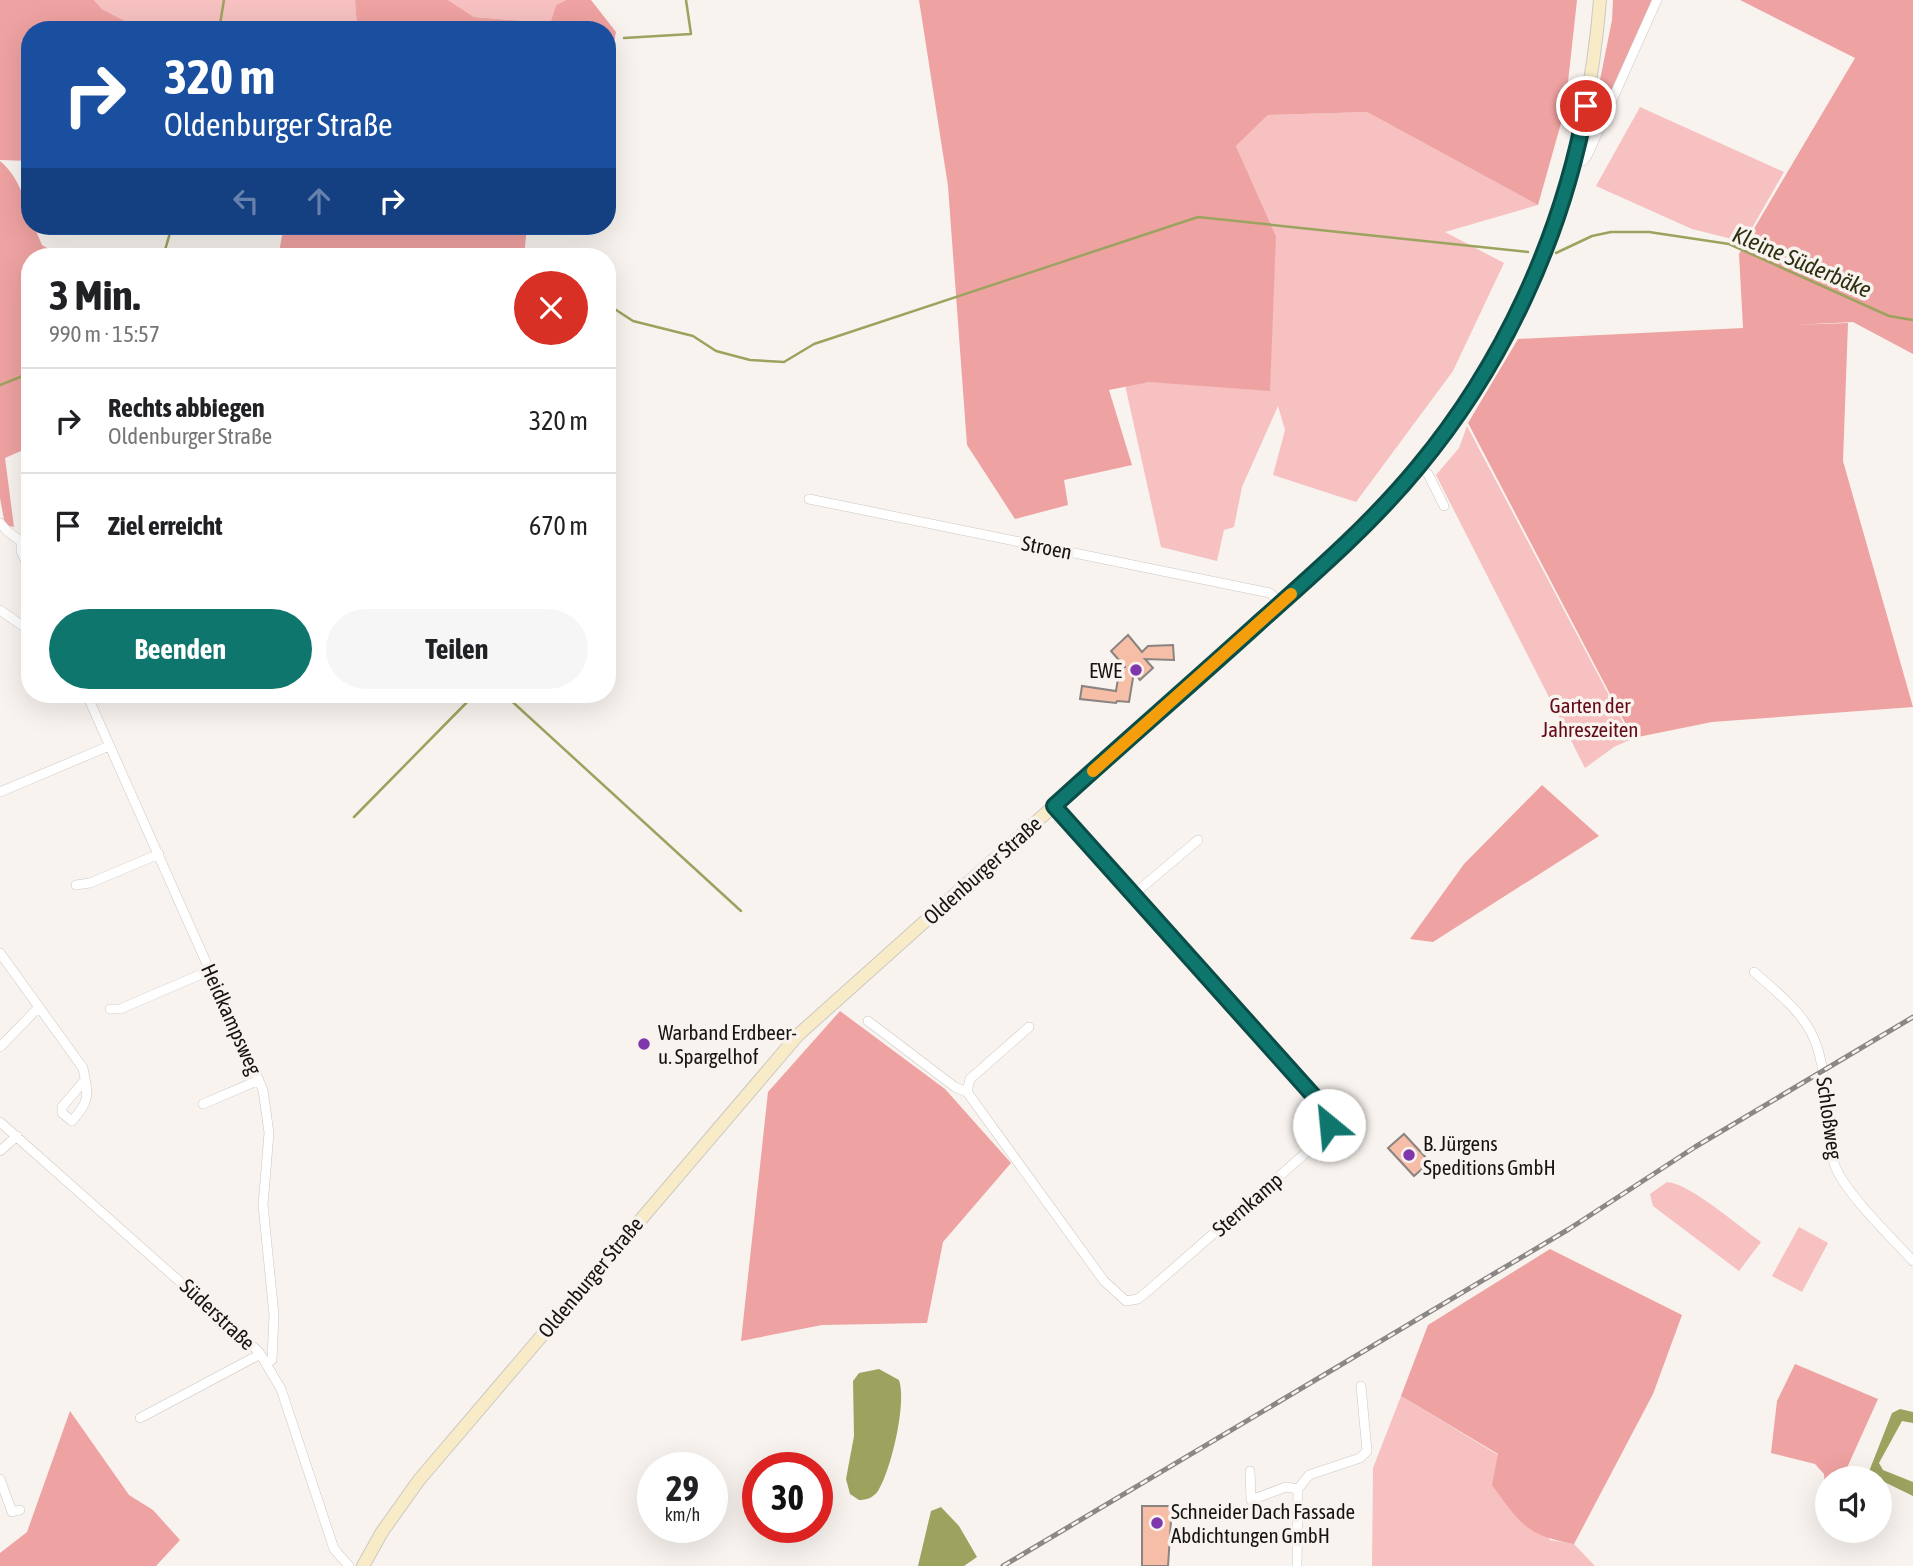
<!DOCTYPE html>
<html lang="de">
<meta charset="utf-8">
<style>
:root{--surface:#fff;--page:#f6f6f6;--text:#202124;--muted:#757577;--line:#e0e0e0;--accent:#0f766e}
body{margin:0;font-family:"Asap Condensed",sans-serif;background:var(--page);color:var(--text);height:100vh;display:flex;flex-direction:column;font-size:26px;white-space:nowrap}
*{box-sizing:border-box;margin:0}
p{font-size:23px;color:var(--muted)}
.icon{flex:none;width:38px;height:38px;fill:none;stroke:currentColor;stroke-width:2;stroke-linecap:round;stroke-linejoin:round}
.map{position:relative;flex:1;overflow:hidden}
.drawer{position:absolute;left:21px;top:248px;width:595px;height:455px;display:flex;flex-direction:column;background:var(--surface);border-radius:28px;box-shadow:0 7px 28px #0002}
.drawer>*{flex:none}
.top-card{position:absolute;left:21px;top:21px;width:595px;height:214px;border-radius:28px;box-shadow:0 7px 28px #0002;background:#1a4fa0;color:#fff;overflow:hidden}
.buttons{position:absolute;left:1815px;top:1466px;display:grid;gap:14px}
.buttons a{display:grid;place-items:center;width:77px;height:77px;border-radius:50%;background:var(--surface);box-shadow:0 7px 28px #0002;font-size:35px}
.speed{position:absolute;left:637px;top:1452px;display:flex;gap:14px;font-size:35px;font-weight:700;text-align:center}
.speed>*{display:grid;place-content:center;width:91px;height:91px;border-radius:50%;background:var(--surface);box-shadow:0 7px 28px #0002;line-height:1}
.speed small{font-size:18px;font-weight:400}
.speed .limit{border:10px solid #d22;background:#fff;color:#111}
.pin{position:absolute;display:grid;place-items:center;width:60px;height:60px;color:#fff;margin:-30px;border:4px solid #fff;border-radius:50%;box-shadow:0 2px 7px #0007}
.me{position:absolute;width:77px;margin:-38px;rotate:332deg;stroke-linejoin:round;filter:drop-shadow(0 0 5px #0008)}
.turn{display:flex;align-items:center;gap:24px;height:147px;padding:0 28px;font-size:32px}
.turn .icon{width:91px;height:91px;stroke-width:2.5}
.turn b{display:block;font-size:49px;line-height:60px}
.lanes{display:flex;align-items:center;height:66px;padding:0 28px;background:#0003;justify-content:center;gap:35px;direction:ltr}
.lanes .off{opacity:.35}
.round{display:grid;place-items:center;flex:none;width:74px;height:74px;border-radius:37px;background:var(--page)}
.overview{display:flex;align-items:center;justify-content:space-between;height:119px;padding:0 28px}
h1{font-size:42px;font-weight:700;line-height:52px}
.action{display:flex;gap:14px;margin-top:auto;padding:14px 28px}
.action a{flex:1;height:80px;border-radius:42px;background:var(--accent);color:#fff;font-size:28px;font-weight:700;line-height:80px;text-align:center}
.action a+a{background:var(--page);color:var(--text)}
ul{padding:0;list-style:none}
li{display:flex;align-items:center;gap:21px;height:105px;padding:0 28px;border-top:2px solid var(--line)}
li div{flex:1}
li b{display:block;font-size:26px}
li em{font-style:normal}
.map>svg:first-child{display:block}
</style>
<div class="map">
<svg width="1913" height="1566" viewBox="0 0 1913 1566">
<rect width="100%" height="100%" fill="#f8f3ee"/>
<path fill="#f6c1c0" d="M94,0H355L357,27L354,30H142L102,9Z
M448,0H566L556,5L548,30H528L523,21L474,17Z
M1640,107L1784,172L1744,242L1692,229L1596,186Z
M1367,112L1538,205L1445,232L1504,263L1453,371L1356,502L1273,475L1285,430L1278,406L1242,487L1234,527L1224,530L1217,561L1161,547L1125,385L1149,382L1276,236L1236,146L1268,115Z
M1467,426L1632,739L1614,747L1585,768L1436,475L1459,448Z
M1667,1182C1689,1183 1740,1227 1761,1242L1739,1271L1653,1206L1650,1194Z
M1799,1227L1828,1243L1802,1292L1772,1276Z
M1401,1396L1498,1455L1550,1540L1574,1544L1595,1566H1372L1373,1468Z"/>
<path fill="#eea2a1" d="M0,0H94L102,9L142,30H30L29,161L0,160Z
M355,0H448L474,17L523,21L528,30H354L357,27Z
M566,0H591L616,32L614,42L607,40V30H548L556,5Z
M919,0H1577L1565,109L1538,205L1367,112L1268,115L1236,146L1276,236L1270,391L1149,382L1109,390L1132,465L1064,480L1068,505L1015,519L967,445L948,186Z
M1613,0H1653L1599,120H1592L1612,20Z
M1740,0H1913V354L1853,322L1793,325L1848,323L1843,461L1913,707L1712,722L1633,738L1468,423L1518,339L1743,328L1739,254L1855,58Z
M0,161C16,173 30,205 30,226H34L42,245L59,255L30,257V447L5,458L14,527L5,525L0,498Z
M284,226H527L524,257H278Z
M1542,785L1599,836L1433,942L1410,939L1464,864Z
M840,1011L945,1089L1011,1163L943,1242L927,1323L822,1325L741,1341L768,1092Z
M1550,1249L1682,1315L1653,1394L1574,1544C1525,1535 1520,1523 1492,1485L1498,1454L1401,1396L1428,1325Z
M1795,1364L1878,1399L1846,1470V1479H1827V1513L1824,1474L1815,1464L1771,1453L1777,1401Z
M70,1411L129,1495L153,1510L180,1540L156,1566H0V1553L27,1532Z"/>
<path fill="#9ca35f" d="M879,1369L899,1380C907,1403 891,1470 878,1491C873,1498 866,1500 859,1500L850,1494L846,1479L854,1436L853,1381L859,1373Z
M1900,1409L1913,1412V1423L1902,1421L1879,1463L1883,1470L1913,1482V1496L1868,1474L1892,1413Z
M941,1507L959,1526L977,1557L964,1566H918L931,1511Z"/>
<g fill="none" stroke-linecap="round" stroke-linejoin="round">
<path stroke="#9ca35f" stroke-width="2.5" d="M219,30L224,0
M624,38L691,34L686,0
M1556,253L1592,236L1611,232H1649L1729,244L1889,316L1913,320
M163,257L172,226
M607,304L633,321L693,336L716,351L750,360L784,362L814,344L1198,217L1528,252
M0,385L30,373
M505,695L741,911
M354,817L474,695"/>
</g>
<path fill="#f7bea7" stroke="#898381" stroke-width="2" d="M1128,635L1142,652L1148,646L1173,645L1174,660L1145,659L1153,668L1140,680L1134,672L1129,702L1117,701L1116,703L1080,699L1082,686L1116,691L1119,672L1125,667L1111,651Z
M1404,1134L1430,1162L1414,1176L1388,1148Z
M1142,1506H1172L1168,1566H1142Z"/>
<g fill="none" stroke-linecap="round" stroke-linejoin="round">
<g stroke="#ccc7c3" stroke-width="10">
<path id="minor" d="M1575,161H1583L1587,156L1657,0
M1419,466L1428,474L1444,506
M809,499L1270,593L1281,603
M0,523L7,531L22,542
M22,542L21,551L30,571
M22,542L30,533
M0,610L30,631
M87,695L263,1090L269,1133L263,1205L274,1315L272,1360L267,1363
M0,792L109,746
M76,885L90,883L159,854
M1134,894L1198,840
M0,953L83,1068C88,1095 91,1100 72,1121L62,1113V1107L85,1080
M1754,972C1815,1024 1820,1033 1828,1113C1829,1130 1829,1149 1835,1166C1846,1194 1891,1237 1913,1261
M110,1009H120L211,970
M868,1021L955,1087L967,1092
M1029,1027L970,1079L967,1092L1104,1281L1126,1301L1138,1299L1149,1290L1324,1137L1329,1125V1113L1054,806
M0,1047L39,1007
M203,1104L259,1080
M0,1122L259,1352L281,1389L334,1549L349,1566
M0,1151L17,1136
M140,1418L255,1357L259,1352
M1250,1471L1251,1500L1286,1487L1298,1489
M0,1479L12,1512L20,1510
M1297,1566L1298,1489L1309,1475L1360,1458L1367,1451L1361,1386"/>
</g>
<g stroke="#ccc7c3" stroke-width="14">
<path id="secondary" d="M363,1566L382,1532L419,1480L798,1035L1340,550C1374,516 1407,482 1437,444C1536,315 1587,160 1600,0"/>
</g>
<use href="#minor" stroke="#fff" stroke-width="9"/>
<use href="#secondary" stroke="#f8ecc8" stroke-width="12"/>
<g stroke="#8a8784" stroke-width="5">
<path id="rail" d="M1003,1566L1569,1229L1695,1147L1913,1017"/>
</g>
<use href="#rail" stroke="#f8f3ee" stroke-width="2.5" stroke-dasharray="8" stroke-linecap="butt"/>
</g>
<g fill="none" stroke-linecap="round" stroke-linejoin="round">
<g stroke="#0a4d48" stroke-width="18">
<path id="route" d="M1329,1125V1113L1054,806C1123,743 1194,682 1263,619C1317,571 1372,523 1418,467C1503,365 1562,236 1586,106"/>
</g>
<use href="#route" stroke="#0f766e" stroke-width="12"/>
<path stroke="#f59e0b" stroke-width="12" d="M1093,771L1291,594"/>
</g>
<g fill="#7f38ab" stroke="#f8f3ee" stroke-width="2.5">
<circle cx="1136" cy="670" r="7"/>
<circle cx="644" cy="1044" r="7"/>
<circle cx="1409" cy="1155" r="7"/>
<circle cx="1157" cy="1523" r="7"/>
</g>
<g text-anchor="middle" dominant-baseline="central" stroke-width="7" stroke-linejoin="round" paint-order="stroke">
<g font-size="21" fill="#161413" stroke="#f8f3ee">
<text transform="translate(1047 547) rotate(11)">Stroen</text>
<text transform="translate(982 870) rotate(-42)">Oldenburger Straße</text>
<text transform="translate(232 1019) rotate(66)">Heidkampsweg</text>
<text transform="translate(1830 1118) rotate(82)">Schloßweg</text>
<text transform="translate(1247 1204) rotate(-41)">Sternkamp</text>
<text transform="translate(590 1277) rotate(-50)">Oldenburger Straße</text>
<text transform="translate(218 1314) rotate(43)">Süderstraße</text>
</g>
<g font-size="21" fill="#161413" stroke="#f8f3ee" text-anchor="start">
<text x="1122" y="670" text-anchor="end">EWE</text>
<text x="658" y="1032">Warband Erdbeer-<tspan x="658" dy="24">u. Spargelhof</tspan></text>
<text x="1423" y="1143">B. Jürgens<tspan x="1423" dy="24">Speditions GmbH</tspan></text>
<text x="1171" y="1511">Schneider Dach Fassade<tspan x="1171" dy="24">Abdichtungen GmbH</tspan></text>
</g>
<g font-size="21" fill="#640918" stroke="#f8f3ee">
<text x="1590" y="705">Garten der<tspan x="1590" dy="24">Jahreszeiten</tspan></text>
</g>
<g font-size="23" font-style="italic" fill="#2d3011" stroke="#f8f3ee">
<text transform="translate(1802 262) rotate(23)">Kleine Süderbäke</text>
</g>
</g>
</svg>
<div class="buttons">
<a><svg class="icon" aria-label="sound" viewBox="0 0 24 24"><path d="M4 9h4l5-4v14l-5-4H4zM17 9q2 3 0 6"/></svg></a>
</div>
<div class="speed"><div>29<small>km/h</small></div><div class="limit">30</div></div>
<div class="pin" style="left:1586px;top:106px;background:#d93025"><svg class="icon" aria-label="arrive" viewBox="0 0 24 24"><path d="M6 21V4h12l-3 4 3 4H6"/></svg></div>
<svg class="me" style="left:1329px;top:1125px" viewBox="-20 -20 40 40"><circle r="19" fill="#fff"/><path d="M0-13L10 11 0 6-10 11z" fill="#0f766e"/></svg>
<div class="top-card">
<div class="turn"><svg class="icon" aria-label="right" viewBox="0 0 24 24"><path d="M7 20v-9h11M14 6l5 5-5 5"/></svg><div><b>320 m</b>Oldenburger Straße</div></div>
<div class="lanes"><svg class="icon off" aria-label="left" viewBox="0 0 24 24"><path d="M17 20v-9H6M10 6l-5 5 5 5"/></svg><svg class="icon off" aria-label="ahead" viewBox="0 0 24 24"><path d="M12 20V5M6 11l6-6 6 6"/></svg><svg class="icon" aria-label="right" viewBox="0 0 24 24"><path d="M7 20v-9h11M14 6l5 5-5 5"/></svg></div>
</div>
<section class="drawer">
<div class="overview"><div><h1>3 Min.</h1><p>990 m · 15:57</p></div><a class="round" style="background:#d93025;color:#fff"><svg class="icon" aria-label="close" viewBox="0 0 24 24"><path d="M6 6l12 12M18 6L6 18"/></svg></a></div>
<ul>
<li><svg class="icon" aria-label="right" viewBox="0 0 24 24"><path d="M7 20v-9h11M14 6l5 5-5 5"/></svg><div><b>Rechts abbiegen</b><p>Oldenburger Straße</p></div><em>320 m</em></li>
<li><svg class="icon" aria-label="arrive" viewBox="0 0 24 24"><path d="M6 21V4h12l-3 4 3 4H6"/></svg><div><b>Ziel erreicht</b></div><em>670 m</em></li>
</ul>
<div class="action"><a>Beenden</a><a>Teilen</a></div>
</section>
</div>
